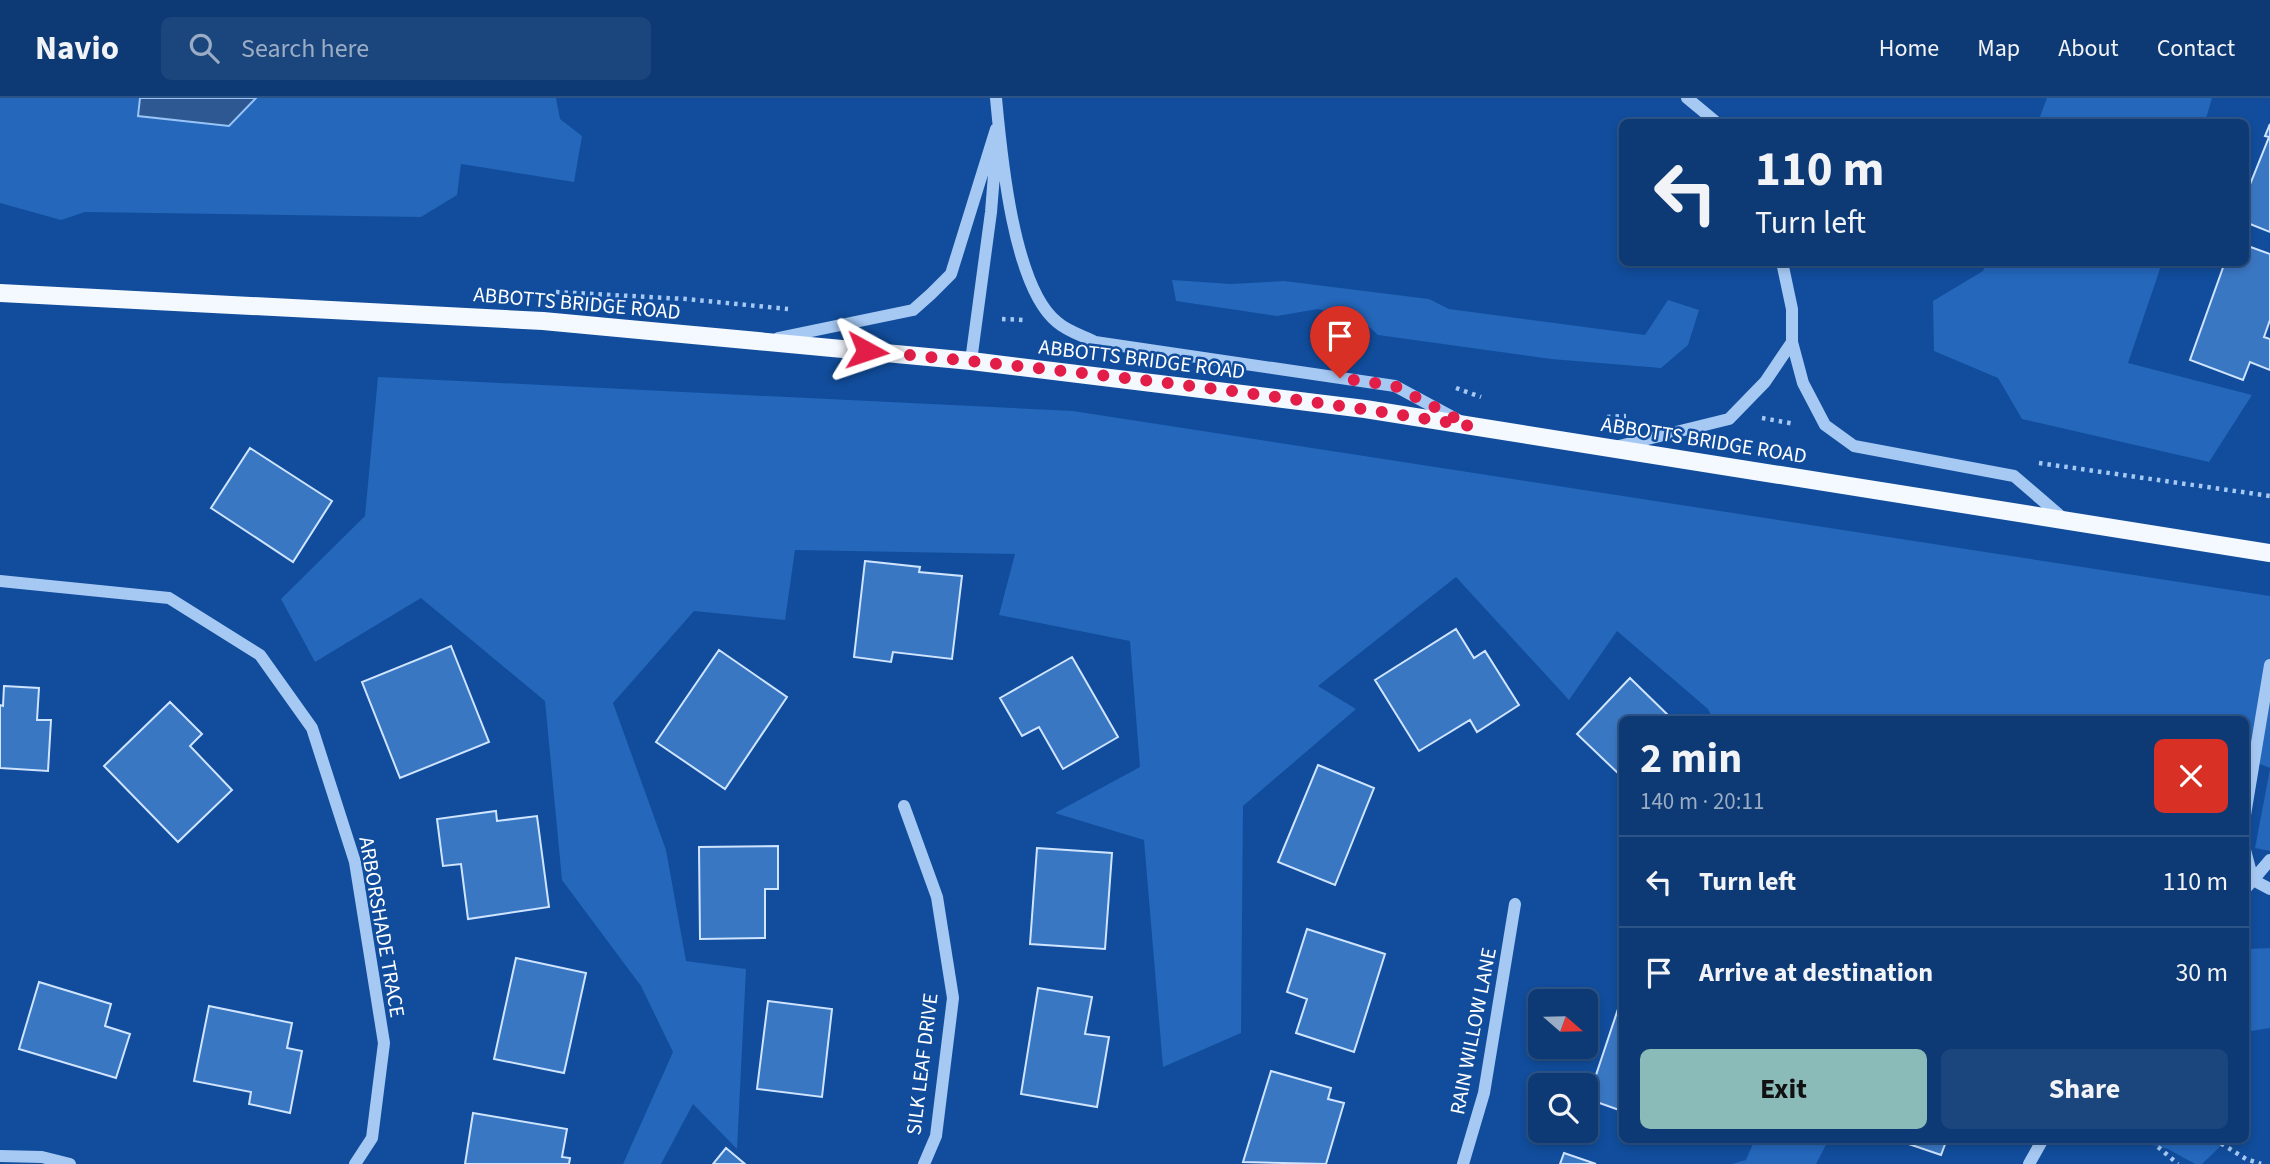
<!DOCTYPE html>
<meta charset="utf-8">
<style>
:root{--surface:#0d3a75;--page:#1b457d;--text:#f1f3f6;--muted:#9aadc5;--line:#2d5487;--accent:#8bbbb9}
body{margin:0;font-family:"Source Sans 3",sans-serif;background:var(--page);color:var(--text);height:100vh;display:flex;flex-direction:column;font-size:26px;white-space:nowrap}
*{box-sizing:border-box;margin:0}
p{font-size:23px;color:var(--muted)}
.icon{flex:none;width:38px;height:38px;fill:none;stroke:currentColor;stroke-width:2;stroke-linecap:round;stroke-linejoin:round}
.map{position:relative;flex:1;overflow:hidden}
.details{position:absolute;left:1619px;top:618px;width:630px;height:427px;display:flex;flex-direction:column;background:var(--surface);border-radius:10px;box-shadow:0 4px 10px #0003,0 0 0 2px var(--line)}
.details>*{flex:none}
.hud{position:absolute;left:1619px;top:21px;width:630px;height:147px;border-radius:10px;box-shadow:0 4px 10px #0003,0 0 0 2px var(--line);background:#0d3a75;color:var(--text);overflow:hidden}
.needle{width:46px;rotate:110deg}
.buttons{position:absolute;left:1528px;top:891px;display:grid;gap:14px}
.buttons a{display:grid;place-items:center;width:70px;height:70px;border-radius:10px;background:var(--surface);box-shadow:0 4px 10px #0003,0 0 0 2px var(--line);font-size:35px}
.pin{position:absolute;display:grid;place-items:center;width:60px;height:60px;color:#fff;margin:-72px -30px;border-radius:50% 50% 50% 0;rotate:-45deg;box-shadow:0 0 7px #0007}
.pin .icon{rotate:45deg}
.me{position:absolute;width:77px;margin:-38px;rotate:95deg;stroke-linejoin:round;filter:drop-shadow(0 0 5px #0008)}
.turn{display:flex;align-items:center;gap:24px;height:147px;padding:0 21px;font-size:32px}
.turn .icon{width:91px;height:91px;stroke-width:2.5}
.turn b{display:block;font-size:49px;line-height:60px}
.round{display:grid;place-items:center;flex:none;width:74px;height:74px;border-radius:10px;background:var(--page)}
.summary{display:flex;align-items:center;justify-content:space-between;height:119px;padding:0 21px}
h1{font-size:42px;font-weight:700;line-height:52px}
.action{display:flex;gap:14px;margin-top:auto;padding:14px 21px}
.action a{flex:1;height:80px;border-radius:10px;background:var(--accent);color:#111;font-size:28px;font-weight:700;line-height:80px;text-align:center}
.action a+a{background:var(--page);color:var(--text)}
ul{padding:0;list-style:none}
li{display:flex;align-items:center;gap:21px;height:91px;padding:0 21px;border-top:2px solid var(--line)}
li div{flex:1}
li b{display:block;font-size:26px}
li em{font-style:normal}
header{display:flex;align-items:center;gap:42px;box-sizing:border-box;height:98px;padding:0 35px;background:var(--surface);border-bottom:2px solid var(--line)}
header strong{font-size:33px}
nav{display:flex;gap:38px;margin-inline-start:auto;font-size:24px}
.search{width:490px;height:63px;background:var(--page);display:flex;align-items:center;gap:18px;box-sizing:border-box;padding:0 24px;border-radius:10px;color:var(--muted);font-size:26px}
.map>svg:first-child{display:block}
</style>
<header>
<strong>Navio</strong>
<div class="search"><svg class="icon" aria-label="search" viewBox="0 0 24 24"><circle cx="10" cy="10" r="6"/><path d="M15 15l6 6"/></svg>Search here</div>
<nav><a>Home</a><a>Map</a><a>About</a><a>Contact</a></nav>
</header>
<div class="map">
<svg width="2270" height="1066" viewBox="0 0 2270 1066">
<rect width="100%" height="100%" fill="#114d9c"/>
<path fill="#2467bb" d="M0,0H556L560,21L582,38L574,84L461,66L457,97L421,119L85,114L61,122L0,105Z
M2047,0H2212L2205,24H2038Z
M1986,165H2162L2128,265L2252,297L2209,364L2022,321L1998,280L1934,253L1933,203L1983,173Z
M1172,182L1231,186L1284,183L1429,201L1449,211L1645,237L1668,202L1699,212L1688,247L1661,270L1551,261L1378,237L1363,223L1318,211L1277,218L1176,203Z
M378,279L1073,313L2270,498V670L2245,660V621H1713L1708,611L1617,533L1569,602L1456,479L1318,588L1356,611L1243,708L1241,935L1163,969L1144,742L1055,715L1140,669L1130,543L999,517L1015,456L795,452L785,522L694,513L613,605L666,752L686,863L746,871L737,1051L693,1006L661,1066H623L673,954L641,888L562,782L545,603L421,500L315,564L281,501L365,418Z
M2270,671V753L2255,750Z
M2270,850V930L2245,934V896L2249,895L2245,892L2248,851Z
M1755,1041H1829L1816,1066H1732L1746,1062Z
M2130,1041H2228L2202,1066H2195L2168,1051Z"/>
<path fill="#2d5892" stroke="#98c4f7" stroke-width="2" d="M140,0H256L229,28L138,18Z"/>
<path fill="#3a77c3" stroke="#cfe4fe" stroke-width="2" d="M2270,26V134L2245,124V99L2269,39L2265,38Z
M2245,147L2270,156V222L2264,239L2270,241V272L2250,264L2243,282L2190,262L2225,164H2245Z
M250,350L332,403L293,464L211,410Z
M865,463L920,469L919,474L962,478L952,561L893,554L891,564L854,559Z
M1456,531L1474,560L1485,553L1519,607L1477,634L1470,622L1419,653L1375,582Z
M451,548L489,644L400,680L362,584Z
M719,552L787,599L725,691L656,644Z
M1072,559L1118,639L1063,671L1039,629L1022,638L1000,600Z
M1630,580L1672,621H1622V679L1577,636Z
M4,588L39,590L37,622H51L48,673L0,670V607L3,608Z
M170,604L202,636L190,648L232,692L178,744L104,668Z
M1318,667L1374,690L1335,787L1278,764Z
M496,713L497,723L537,718L549,809L468,821L461,766L443,768L437,721Z
M778,748V791H765V840L700,841L699,749Z
M1037,750L1112,755L1105,851L1030,846Z
M1307,831L1385,856L1354,954L1296,935L1307,901L1287,894Z
M516,860L586,875L564,975L494,961Z
M39,884L111,906L105,928L130,936L116,980L19,951Z
M1038,890L1092,899L1085,936L1109,939L1097,1009L1021,996Z
M768,903L832,911L822,999L757,991Z
M1620,905L1622,906V1013L1588,1001Z
M209,908L292,925L287,950L302,953L290,1015L249,1006L251,994L194,983Z
M1271,973L1331,990L1328,1001L1344,1005L1326,1066L1243,1064Z
M473,1015L567,1031L562,1059L570,1060L569,1066H465Z
M1894,1041H1947L1941,1057Z
M726,1050L745,1066H713Z
M1564,1055L1596,1066H1560Z"/>
<g fill="none" stroke-linecap="round" stroke-linejoin="round">
<path stroke="#a6c9f4" stroke-width="4.5" stroke-dasharray="3.5 5" stroke-linecap="butt" d="M556,194L686,201L788,211
M1002,221L1025,222
M1456,290L1481,299
M1607,319L1626,318
M1762,320L1795,326
M2039,365L2270,398
M2156,1041L2157,1048L2178,1066
M2214,1041L2246,1061L2261,1066"/>
<path stroke="#a6c9f4" stroke-width="12" d="M996,0C1001,54 1013,189 1057,224C1067,233 1083,238 1095,244L1395,288L1458,322
M1687,0L1716,24
M1782,164L1792,211V244
M778,240L913,212L931,196L951,176L996,31
M971,263L991,114L996,52
M1619,348L1729,321L1765,284L1792,244L1803,285L1825,327L1854,348L2014,378L2064,421
M0,483L169,500L260,557L312,630L355,764L384,945L372,1040L355,1066
M904,708L937,799L953,900L936,1038L924,1066
M2245,717L2270,567
M2245,752L2253,782L2245,791
M2270,762L2253,782L2270,791
M0,1058L42,1059L70,1066
M1463,1066L1484,995L1515,806
M2029,1066L2043,1041"/>
<path stroke="#f4f8ff" stroke-width="18" d="M0,195L543,223L971,263L1365,311L2270,455"/>
</g>
<g fill="none" stroke-linecap="round" stroke-linejoin="round">
<path stroke="#e11d48" stroke-width="12" stroke-dasharray="0 21.6" d="M867,253C1068,272 1271,295 1470,328L1395,288L1340,280"/>
</g>
<g text-anchor="middle" dominant-baseline="central" stroke-width="5" stroke-linejoin="round" paint-order="stroke">
<g font-size="21" fill="#fff" stroke="#114d9c">
<text transform="translate(577 205) rotate(5)">ABBOTTS BRIDGE ROAD</text>
<text transform="translate(1142 261) rotate(7)">ABBOTTS BRIDGE ROAD</text>
<text transform="translate(1704 342) rotate(9)">ABBOTTS BRIDGE ROAD</text>
<text transform="translate(382 829) rotate(80)">ARBORSHADE TRACE</text>
<text transform="translate(1473 933) rotate(-79)">RAIN WILLOW LANE</text>
<text transform="translate(922 966) rotate(-83)">SILK LEAF DRIVE</text>
</g>
</g>
</svg>
<div class="buttons">
<a><svg class="needle" viewBox="-14 -14 28 28"><path d="M0-13l5 13h-10z" fill="#e53935"/><path d="M0 13l5-13h-10z" fill="#9aadc5"/></svg></a>
<a><svg class="icon" aria-label="search" viewBox="0 0 24 24"><circle cx="10" cy="10" r="6"/><path d="M15 15l6 6"/></svg></a>
</div>
<div class="pin" style="left:1340px;top:280px;background:#d93025"><svg class="icon" aria-label="arrive" viewBox="0 0 24 24"><path d="M6 21V4h12l-3 4 3 4H6"/></svg></div>
<svg class="me" style="left:867px;top:253px" viewBox="-20 -20 40 40"><path d="M0-17L14 15 0 8-14 15z" fill="#e11d48" stroke="#fff" stroke-width="4"/></svg>
<div class="hud">
<div class="turn"><svg class="icon" aria-label="left" viewBox="0 0 24 24"><path d="M17 20v-9H6M10 6l-5 5 5 5"/></svg><div><b>110 m</b>Turn left</div></div>
</div>
<section class="details">
<div class="summary"><div><h1>2 min</h1><p>140 m · 20:11</p></div><a class="round" style="background:#d93025;color:#fff"><svg class="icon" aria-label="close" viewBox="0 0 24 24"><path d="M6 6l12 12M18 6L6 18"/></svg></a></div>
<ul>
<li><svg class="icon" aria-label="left" viewBox="0 0 24 24"><path d="M17 20v-9H6M10 6l-5 5 5 5"/></svg><div><b>Turn left</b></div><em>110 m</em></li>
<li><svg class="icon" aria-label="arrive" viewBox="0 0 24 24"><path d="M6 21V4h12l-3 4 3 4H6"/></svg><div><b>Arrive at destination</b></div><em>30 m</em></li>
</ul>
<div class="action"><a>Exit</a><a>Share</a></div>
</section>
</div>
